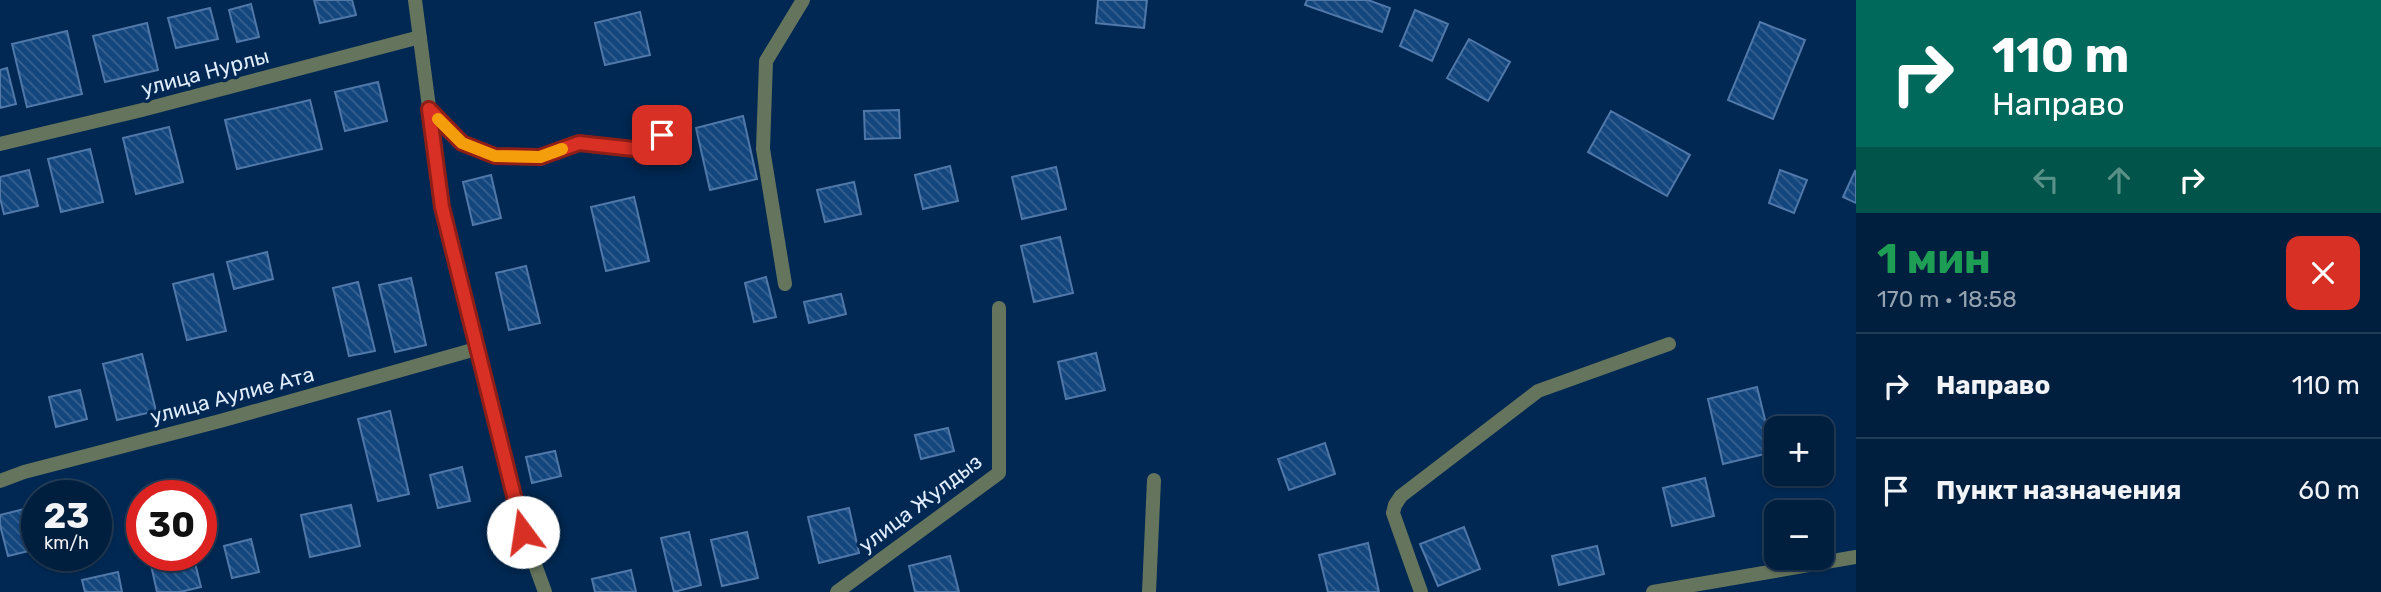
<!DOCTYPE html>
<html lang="ru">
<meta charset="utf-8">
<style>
:root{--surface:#001e3e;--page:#0a2745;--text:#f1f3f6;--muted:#95a2b0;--line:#223c58}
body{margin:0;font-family:Rubik,sans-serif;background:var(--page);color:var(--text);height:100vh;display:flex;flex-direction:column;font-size:26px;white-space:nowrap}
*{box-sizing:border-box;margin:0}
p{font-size:23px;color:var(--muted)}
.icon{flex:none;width:38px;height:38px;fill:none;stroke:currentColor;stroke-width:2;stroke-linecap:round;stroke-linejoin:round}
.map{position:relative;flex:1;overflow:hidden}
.drawer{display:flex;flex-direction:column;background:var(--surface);width:525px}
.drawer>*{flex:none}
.banner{background:#00695c;color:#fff;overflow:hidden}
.controls{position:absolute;left:1764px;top:416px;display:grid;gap:14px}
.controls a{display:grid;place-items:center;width:70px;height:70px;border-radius:14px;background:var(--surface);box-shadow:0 2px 5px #0004,0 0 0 2px var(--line);font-size:35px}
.speed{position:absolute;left:21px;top:480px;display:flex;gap:14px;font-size:35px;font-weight:700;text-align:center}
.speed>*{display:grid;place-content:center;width:91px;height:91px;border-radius:50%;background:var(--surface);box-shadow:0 2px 5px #0004,0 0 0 2px var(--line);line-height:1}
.speed small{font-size:18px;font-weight:400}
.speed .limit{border:10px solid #d22;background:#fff;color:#111}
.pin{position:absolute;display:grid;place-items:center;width:60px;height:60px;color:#fff;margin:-30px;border-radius:14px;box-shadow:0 4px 10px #0006}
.me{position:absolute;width:77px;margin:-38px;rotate:346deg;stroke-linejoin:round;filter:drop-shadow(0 0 5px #0008)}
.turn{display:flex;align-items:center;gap:24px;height:147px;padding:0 21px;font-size:32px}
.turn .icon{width:91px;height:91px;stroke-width:2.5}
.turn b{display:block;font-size:49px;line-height:60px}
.lanes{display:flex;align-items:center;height:66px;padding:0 21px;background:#0003;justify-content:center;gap:35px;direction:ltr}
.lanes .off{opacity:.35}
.round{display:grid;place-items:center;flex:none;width:74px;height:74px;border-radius:14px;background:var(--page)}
.head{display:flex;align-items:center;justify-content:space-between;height:119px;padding:0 21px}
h1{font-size:42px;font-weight:700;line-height:52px;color:#1e9e55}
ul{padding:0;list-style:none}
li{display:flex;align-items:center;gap:21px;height:105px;padding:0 21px;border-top:2px solid var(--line)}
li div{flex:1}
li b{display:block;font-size:26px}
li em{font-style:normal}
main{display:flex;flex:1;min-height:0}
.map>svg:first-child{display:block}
</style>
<main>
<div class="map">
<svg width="1856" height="592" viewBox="0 0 1856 592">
<defs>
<pattern id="building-back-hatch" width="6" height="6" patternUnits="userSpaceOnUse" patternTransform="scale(1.75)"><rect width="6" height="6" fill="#14467e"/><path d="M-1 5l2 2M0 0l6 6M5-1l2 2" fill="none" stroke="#366191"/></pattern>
</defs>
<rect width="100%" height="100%" fill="#002852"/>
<path fill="url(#building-back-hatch)" stroke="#5078a9" stroke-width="2" d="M314,0H352L356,15L320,23Z
M1098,0H1147L1144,28L1096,23Z
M1307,0H1368L1390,8L1382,32L1305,5Z
M251,4L259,37L237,42L229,10Z
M210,8L218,39L176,48L168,18Z
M1415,10L1448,24L1432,61L1400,46Z
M640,12L650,55L605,65L595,23Z
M1760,22L1805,40L1773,119L1728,100Z
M147,23L158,70L105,82L93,36Z
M67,31L82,94L27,107L12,44Z
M1469,39L1510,62L1488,101L1447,78Z
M7,68L16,104L0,108V70Z
M378,82L387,121L345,131L335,92Z
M310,100L322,149L237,169L225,120Z
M899,110L900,138L865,139L864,111Z
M1611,111L1690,155L1667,196L1588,152Z
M743,116L757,179L710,190L696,128Z
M169,127L183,182L136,194L123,138Z
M90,149L103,202L61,212L48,159Z
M950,166L958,201L923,209L915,175Z
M1056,167L1066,209L1022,219L1012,177Z
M29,170L38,206L4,214L0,198V177Z
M1780,170L1807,180L1794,213L1769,203Z
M1855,171L1856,172V203L1843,197Z
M491,175L501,218L473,225L463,182Z
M854,182L861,214L825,222L817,190Z
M634,197L649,261L606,271L591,207Z
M1060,237L1073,293L1034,302L1021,246Z
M267,252L273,279L234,289L227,262Z
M526,266L540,323L509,330L496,273Z
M213,274L226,331L187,340L173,284Z
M766,277L776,317L754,322L745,283Z
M411,278L426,345L395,352L379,285Z
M358,282L375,351L349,356L333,288Z
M841,294L846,314L809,323L804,302Z
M1096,353L1105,390L1066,399L1058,362Z
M142,354L156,411L117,420L103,364Z
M1757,387L1773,452L1723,464L1708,399Z
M80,390L87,419L56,427L49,397Z
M390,411L409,494L378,501L358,419Z
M948,428L954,451L921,459L915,435Z
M1325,443L1335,474L1289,490L1278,459Z
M555,451L561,476L532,483L526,457Z
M462,467L470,501L438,508L430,475Z
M1705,478L1714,516L1672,526L1663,488Z
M351,505L360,546L310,557L301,515Z
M28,508L37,549L8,556L0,525V515Z
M849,508L859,553L819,563L808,517Z
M1464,527L1480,569L1438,586L1420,544Z
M689,532L701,585L674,592L661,538Z
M747,532L758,578L722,586L711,540Z
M251,539L259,572L232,578L224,546Z
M1368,543L1379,592H1328L1319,555Z
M1597,546L1604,574L1559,585L1552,556Z
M155,555H193L201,587L180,592H157L149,556Z
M950,556L959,592H915L909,566Z
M631,570L636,592H595L592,579Z
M118,572L122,592H85L82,580Z"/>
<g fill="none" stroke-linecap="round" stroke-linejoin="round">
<path stroke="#65745d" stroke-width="14" d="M415,0L442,207L523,532L545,592
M429,109L462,143L495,156L540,157L579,143L633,149L662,135
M0,144L142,110L420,37
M785,284L763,149L766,61L803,0
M0,481L24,472L220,421L476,349
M837,592L999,473V308
M1149,592L1154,480
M1421,592L1393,513L1395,505L1401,496L1538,391L1669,344
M1653,592L1856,557"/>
</g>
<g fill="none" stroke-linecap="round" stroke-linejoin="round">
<g stroke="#8d1f18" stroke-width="18">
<path id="route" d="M523,532L442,207L429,109L462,143L495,156L540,157L579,143L634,149L662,135"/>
</g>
<use href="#route" stroke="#d93025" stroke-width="12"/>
<path stroke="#f59e0b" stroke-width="12" d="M438,119L462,143L495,156L540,157L562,149"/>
</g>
<g text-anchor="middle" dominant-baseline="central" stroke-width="7" stroke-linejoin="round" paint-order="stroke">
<g font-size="21" fill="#e0edfd" stroke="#002852">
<text transform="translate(205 72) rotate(-15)">улица Нурлы</text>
<text transform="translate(232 395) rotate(-15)">улица Аулие Ата</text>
<text transform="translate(920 503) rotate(-37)">улица Жулдыз</text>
</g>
</g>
</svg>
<div class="controls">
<a>+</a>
<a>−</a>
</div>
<div class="speed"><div>23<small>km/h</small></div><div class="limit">30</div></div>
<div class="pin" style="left:662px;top:135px;background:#d93025"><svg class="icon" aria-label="arrive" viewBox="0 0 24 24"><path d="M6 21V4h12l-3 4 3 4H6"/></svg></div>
<svg class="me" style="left:523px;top:532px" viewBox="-20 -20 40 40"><circle r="19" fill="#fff"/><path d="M0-13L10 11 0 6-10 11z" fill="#d93025"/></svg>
</div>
<section class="drawer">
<div class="banner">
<div class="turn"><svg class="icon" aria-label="right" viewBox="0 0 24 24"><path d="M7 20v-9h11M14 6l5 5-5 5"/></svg><div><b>110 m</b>Направо</div></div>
<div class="lanes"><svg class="icon off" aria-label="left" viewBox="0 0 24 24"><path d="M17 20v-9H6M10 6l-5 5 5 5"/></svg><svg class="icon off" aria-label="ahead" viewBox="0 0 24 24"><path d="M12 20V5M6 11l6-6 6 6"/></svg><svg class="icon" aria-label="right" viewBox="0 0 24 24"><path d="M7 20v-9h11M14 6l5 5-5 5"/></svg></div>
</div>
<div class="head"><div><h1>1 мин</h1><p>170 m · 18:58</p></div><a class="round" style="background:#d93025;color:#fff"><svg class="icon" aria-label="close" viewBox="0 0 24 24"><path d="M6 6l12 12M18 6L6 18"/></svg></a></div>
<ul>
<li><svg class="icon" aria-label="right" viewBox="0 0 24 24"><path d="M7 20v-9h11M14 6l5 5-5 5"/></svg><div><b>Направо</b></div><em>110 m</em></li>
<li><svg class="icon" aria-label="arrive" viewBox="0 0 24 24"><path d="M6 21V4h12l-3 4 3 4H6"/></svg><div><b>Пункт назначения</b></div><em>60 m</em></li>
</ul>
</section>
</main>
